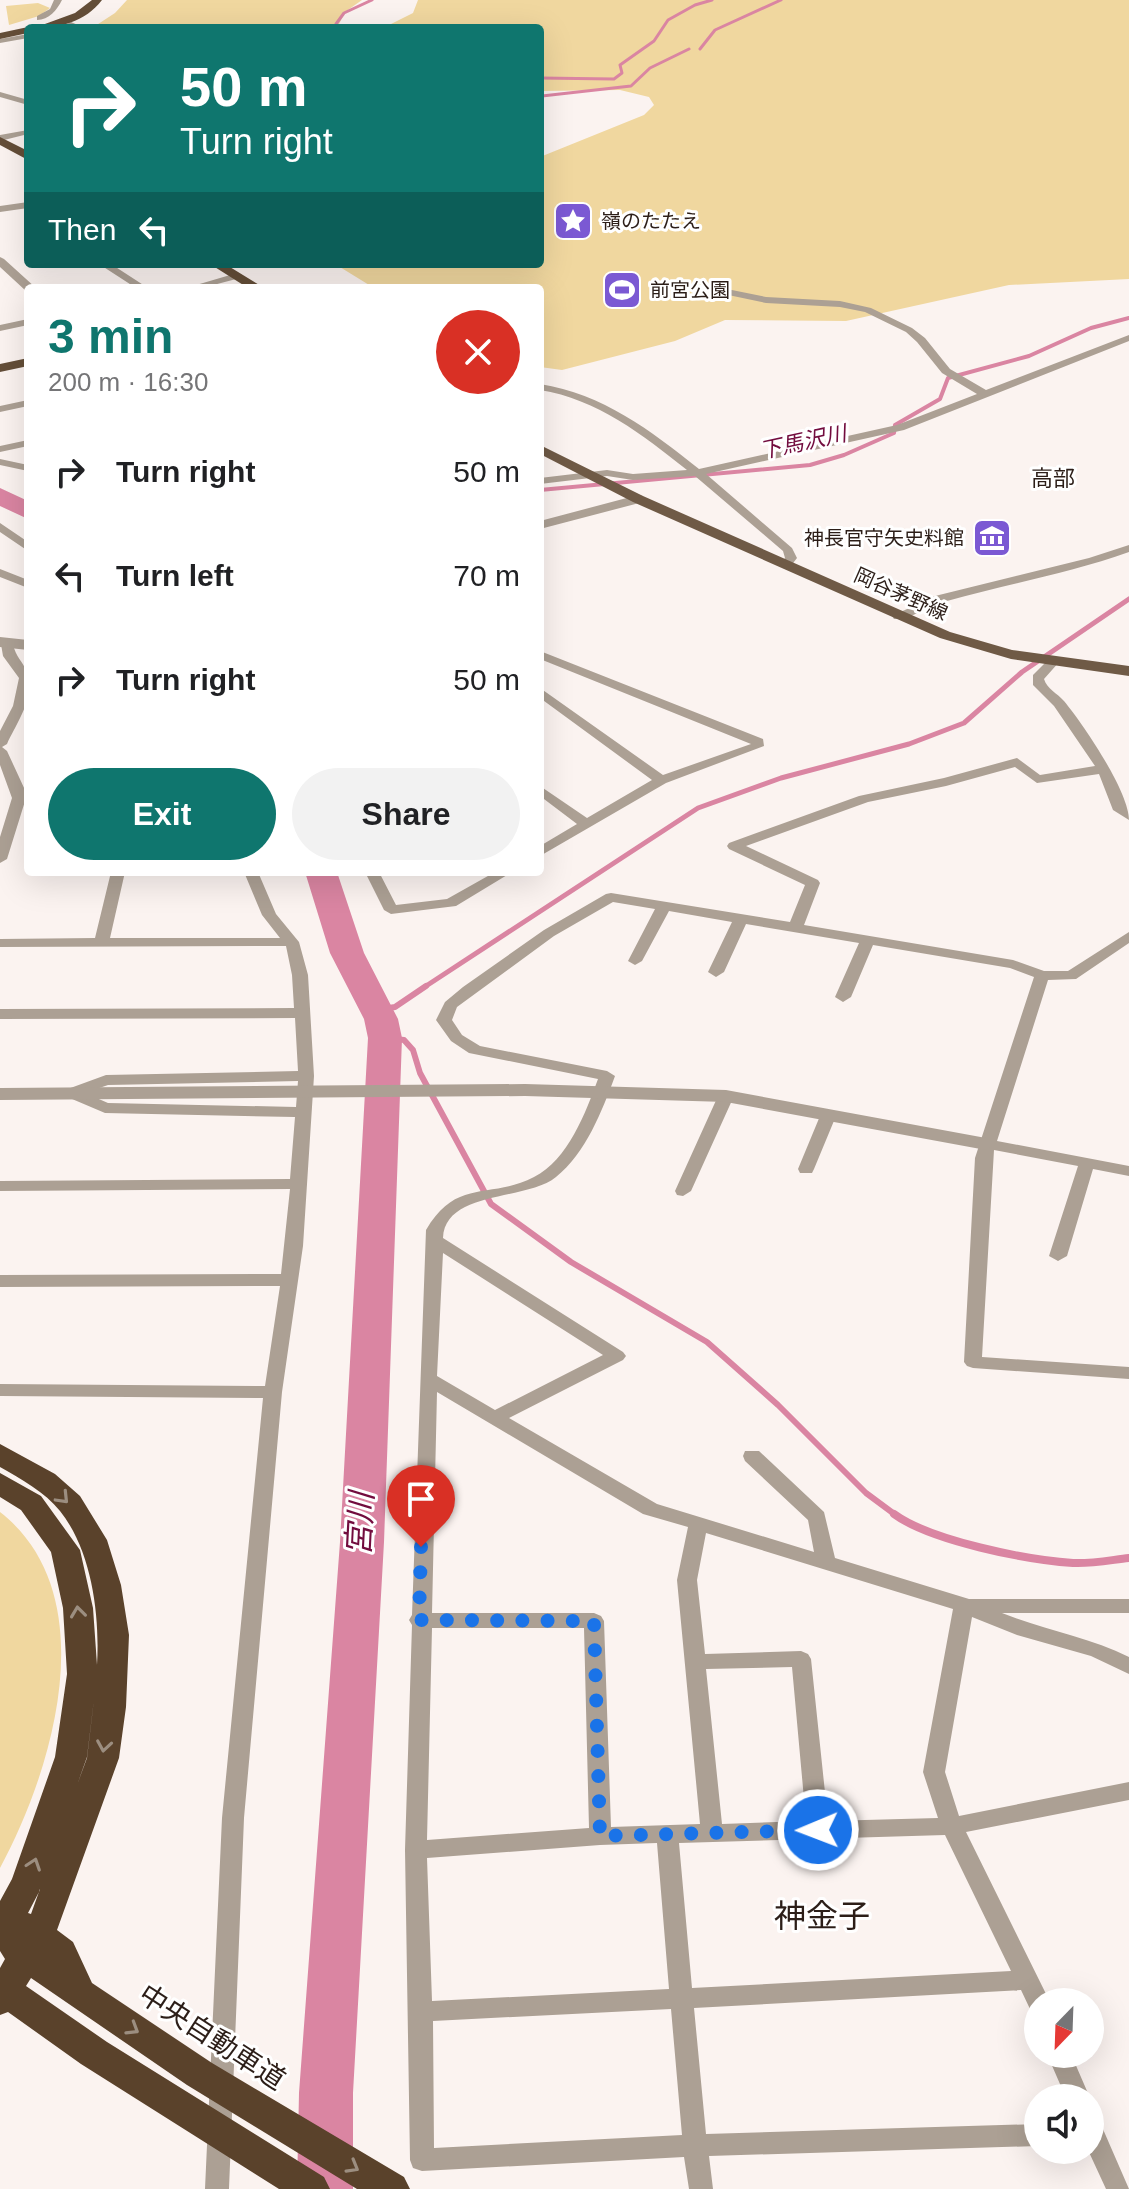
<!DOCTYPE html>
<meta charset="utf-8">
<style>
:root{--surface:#fff;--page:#f2f2f2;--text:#202124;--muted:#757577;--accent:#0f766e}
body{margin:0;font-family:Arial,"Noto Sans JP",sans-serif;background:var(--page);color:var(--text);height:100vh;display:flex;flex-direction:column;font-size:30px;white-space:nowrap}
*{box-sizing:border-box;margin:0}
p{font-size:26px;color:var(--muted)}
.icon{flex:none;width:44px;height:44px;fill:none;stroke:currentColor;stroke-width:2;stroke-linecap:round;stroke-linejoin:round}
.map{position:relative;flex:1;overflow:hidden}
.drawer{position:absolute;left:24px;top:284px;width:520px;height:592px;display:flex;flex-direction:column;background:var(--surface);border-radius:8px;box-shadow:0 8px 32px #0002}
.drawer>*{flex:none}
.top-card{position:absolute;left:24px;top:24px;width:520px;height:244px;border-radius:8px;box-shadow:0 8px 32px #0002;background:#0f766e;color:#fff;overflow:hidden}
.needle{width:52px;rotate:203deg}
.tools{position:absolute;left:1024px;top:1988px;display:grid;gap:16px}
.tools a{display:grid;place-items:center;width:80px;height:80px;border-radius:50%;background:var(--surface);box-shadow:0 8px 32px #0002;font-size:40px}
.pin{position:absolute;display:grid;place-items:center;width:68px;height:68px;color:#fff;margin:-82px -34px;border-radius:50% 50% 50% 0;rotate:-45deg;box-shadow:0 0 8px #0007}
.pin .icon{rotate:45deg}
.me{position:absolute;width:88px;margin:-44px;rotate:269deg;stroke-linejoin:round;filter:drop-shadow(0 0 6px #0008)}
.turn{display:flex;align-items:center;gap:28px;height:168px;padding:0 24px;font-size:36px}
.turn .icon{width:104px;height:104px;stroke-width:2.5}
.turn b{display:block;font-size:56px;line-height:68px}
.then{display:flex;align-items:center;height:76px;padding:0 24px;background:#0003;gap:16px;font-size:30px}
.round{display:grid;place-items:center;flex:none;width:84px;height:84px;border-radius:42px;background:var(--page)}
.overview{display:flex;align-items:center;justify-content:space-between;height:136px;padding:0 24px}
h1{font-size:48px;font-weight:700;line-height:60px;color:var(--accent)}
.primary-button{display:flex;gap:16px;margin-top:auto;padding:16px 24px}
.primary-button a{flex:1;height:92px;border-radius:48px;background:var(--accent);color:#fff;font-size:32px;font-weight:700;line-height:92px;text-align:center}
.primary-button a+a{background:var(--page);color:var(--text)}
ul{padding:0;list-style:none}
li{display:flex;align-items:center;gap:24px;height:104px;padding:0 24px}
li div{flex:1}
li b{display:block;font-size:30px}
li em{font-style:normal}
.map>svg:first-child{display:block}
</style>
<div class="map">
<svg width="1129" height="2189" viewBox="0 0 1129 2189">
<rect width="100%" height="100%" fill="#fbf3f0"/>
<path fill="#f0d79f" d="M127,0H362L345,12L337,28H92L115,13Z
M418,0H1129V279L1009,285L846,321L725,320L675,341L562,370L540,367V288H374L335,264H540V157L644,115L654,105L649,97L620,90L540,91V28H383L413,13Z
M38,3L50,8L39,16L9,25L6,6Z
M0,1512C106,1595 53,1770 0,1868Z"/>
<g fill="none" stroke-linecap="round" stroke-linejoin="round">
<path stroke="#da85a2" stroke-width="3" d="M339,28L336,24L344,13L372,0
M700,49L715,30L781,0
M540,78L614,79L622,73L620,65L654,41L668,20L695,5L712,0
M542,96L631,86L650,68L689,49"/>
<path stroke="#da85a2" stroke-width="4" d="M540,490L810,465L844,455L894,433L895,425L940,399L948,378L1029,356L1091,328L1129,318"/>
<path stroke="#da85a2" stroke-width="5" d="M423,988L698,808L781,778L909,744L964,723L1022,672L1129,599"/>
<path stroke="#da85a2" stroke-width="6" d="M377,1010L395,1007L426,986
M385,1038L404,1040L413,1050L420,1073L491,1204L571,1262L707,1342L778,1405L866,1493L897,1516"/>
<path stroke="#da85a2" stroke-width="8" d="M894,1514C931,1541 1027,1560 1073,1563C1091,1564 1111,1560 1129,1558"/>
<path fill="#da85a2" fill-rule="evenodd" d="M0,488L28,501V519L0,506Z
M305,872H337L364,953L398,1019L402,1038L384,1542L353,2093V2189H297L299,2093L340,1542L368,1038L364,1019L330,953Z"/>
<path fill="#aca094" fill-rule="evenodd" d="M54,0H62C57,10 49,20 37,20V16L50,9Z
M71,22L80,26L69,28L67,24Z
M28,34V38L0,43V39Z
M0,92L28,100V105L0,97Z
M28,130V134L0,141V135Z
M28,202V208L0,212V206Z
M99,264H111L148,288H136Z
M237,273L240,274V278L202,288H186Z
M717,287L766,297L840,301L871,308L912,328L925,338L950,369L986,390L1129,335V341L904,430L706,474L792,548L797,558L790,567L786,569L780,565L785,558L783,551L695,476L633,480L607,476L540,484V478L607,470L633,474L687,470C643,435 597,399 540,390V384C603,394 650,430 699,469L897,425L977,394L942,373L917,342L906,332L865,312L840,307L766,303L714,292V288Z
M28,319V325L0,331V325Z
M28,400V406L0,412V406Z
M28,440V446L0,452V446Z
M0,459L28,465V471L0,465Z
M0,523L28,542V551L0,532Z
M1129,545V552C1070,573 1007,584 947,601C930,605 911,620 894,619L892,616L935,596L1089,558Z
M0,569L28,580V588L0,577Z
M7,640L13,644C16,658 22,660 27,672C37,695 16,724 7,744L2,747L7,751L25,790L26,798L7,859L0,863V837L12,798L0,765V731L13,706L19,678L3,656L1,644Z
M540,651L763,739L764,746L666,783L540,856V846L577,824L540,796V786L587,818L652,780L540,698V688L663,775L751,744L540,659Z
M1054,657L1060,661L1044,679C1047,689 1057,693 1064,701C1084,725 1129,792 1129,820L1113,810L1099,774L1037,783L1015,767L946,786L868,802L746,846L818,880L820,883L804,925L1013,960L1044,971H1068L1129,932V943L1076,979L1048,980L997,1141L1129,1166V1176L1093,1169L1067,1256L1058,1261L1049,1256L1078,1166L994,1150L982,1357L1129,1367V1379L973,1368L967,1366L964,1362L975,1158L1034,977L1010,968L873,945L851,997L843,1002L835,997L859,943L746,924L724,972L716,977L708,972L732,922L669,911L642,961L635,965L628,961L655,909L613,902L554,936L457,1007L452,1020L462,1035L480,1046L607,1071L615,1076C602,1111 586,1153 556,1177C527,1201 445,1190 443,1238L623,1352L626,1356L623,1360L509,1418L657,1504L814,1552L808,1520L745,1461L743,1456L745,1451H759L824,1512L835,1558L969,1599H1129V1613H1002C1044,1630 1089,1637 1129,1657V1674L1091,1656L1017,1635L972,1617L945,1772L959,1816L1129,1782V1800L966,1832L1050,2002H1038V2012L1030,2009L1021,1990L694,2008L706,2134L1038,2124V2146L709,2156L713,2189H689L684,2157L422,2171L413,2168L410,2160L405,1850L412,1625L409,1620L412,1615L426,1230C457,1177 490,1200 534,1177C568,1160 586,1112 598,1079L469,1053L451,1041L436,1020L445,1002L463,987L544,930L606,894L611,893L790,922L805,885L729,849L727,846L729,843L859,796L944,778L1017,758L1040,775L1095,766L1054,706L1033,685V675L1050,658ZM443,1253L603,1355L495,1410L437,1376ZM437,1392L643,1514L688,1527L677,1580L700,1824L611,1827L604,1621L601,1616L594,1613H432ZM706,1533L953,1609L923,1772L938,1818L828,1821L811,1659L808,1654L801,1651L705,1654L697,1580ZM432,1628H584L589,1828L427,1840ZM792,1667L806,1821L722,1824L706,1669ZM945,1835L1011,1971L692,1988L679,1843ZM657,1843L669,1989L432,2001L427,1858L600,1845ZM671,2009L682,2135L434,2148L433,2021Z
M111,872H125L110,938H280L262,915L244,872H258L276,914L299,942L308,975L314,1076L303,1246L282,1392L244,1818L229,2189H205L222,1818L263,1398L0,1396V1384L265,1386L280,1286L0,1287V1275L281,1274L290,1189L0,1191V1181L290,1179L295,1117L105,1113L65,1096L63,1093L65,1090L106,1075L298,1071L295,1018L0,1019V1009L294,1008L292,975L286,946L0,947V939L95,938ZM298,1081L296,1107L108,1103L85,1093L108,1085Z
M365,872H379L396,905L447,899L495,872H512L456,906L391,914L384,910Z
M726,1091L734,1096L691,1191L683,1196L677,1195L675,1191L718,1096Z
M828,1111L836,1116L814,1169L812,1173H800L798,1169L820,1116Z
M1047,2054H1071L1090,2098H1066Z
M1090,2117L1099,2120L1129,2189H1106L1088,2150H1090Z"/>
<path fill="#aca094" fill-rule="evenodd" d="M0,257L4,259L36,288L26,291L0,267Z
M638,495L643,496V502L540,529V521Z
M0,637L28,640V650L0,647Z
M525,1084L726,1090L986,1138L996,1144L986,1150L726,1102L525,1096L0,1100V1088Z"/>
<path fill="#6f5a46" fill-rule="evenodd" d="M540,445L643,496L950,632L1012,650L1129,666V676L1011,659L940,638L633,502L540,454Z"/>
<path fill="#644e38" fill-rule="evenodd" d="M92,0H102C85,22 60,28 34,28L75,13Z
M28,27L32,28H28V33L0,39V33Z
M0,137L28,151V160L0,145Z
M210,264H225L264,288H248Z
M28,358V366L0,372V364Z"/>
<path fill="#5a422b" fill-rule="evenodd" d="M0,1444L55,1474L80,1496L107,1540L121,1585L129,1635L126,1707L119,1758L57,1930L73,1942L92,1983L212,2063L404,2177L410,2189H357L187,2085L31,1978L26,1986L107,2042L324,2177L330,2189H279L81,2064L8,2012L0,2015V1968L5,1959L0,1951V1901L12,1879L55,1757L67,1674L63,1608L51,1552L21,1510L0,1497V1473L41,1496L80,1550L93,1608L97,1665C100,1616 92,1551 60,1511C45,1492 21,1479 0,1467ZM95,1691L87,1758L77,1785L87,1757ZM40,1889L31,1914L28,1913L40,1890Z"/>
</g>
<defs><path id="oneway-chevron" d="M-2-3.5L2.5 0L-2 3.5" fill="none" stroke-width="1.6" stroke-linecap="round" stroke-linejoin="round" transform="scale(2)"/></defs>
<g stroke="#9c8e80">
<use href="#oneway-chevron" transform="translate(63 1498) rotate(46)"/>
<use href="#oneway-chevron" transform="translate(78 1612) rotate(-97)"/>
<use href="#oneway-chevron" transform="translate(104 1746) rotate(99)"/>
<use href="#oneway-chevron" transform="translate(34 1864) rotate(-71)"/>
<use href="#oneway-chevron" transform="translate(133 2029) rotate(32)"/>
<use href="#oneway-chevron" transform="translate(353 2167) rotate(30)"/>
</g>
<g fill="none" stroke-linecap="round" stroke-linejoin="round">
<path stroke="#1a73e8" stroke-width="14" stroke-dasharray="0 25.2" d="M421,1547L419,1620L594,1621L600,1836L818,1830"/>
</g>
<defs>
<g id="sight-square" transform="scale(2)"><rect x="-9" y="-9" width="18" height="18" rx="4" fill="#7b59d3" stroke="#fff"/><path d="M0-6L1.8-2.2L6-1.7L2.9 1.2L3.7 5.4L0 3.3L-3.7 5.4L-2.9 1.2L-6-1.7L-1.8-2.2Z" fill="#fff"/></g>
<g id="stadium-square" transform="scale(2)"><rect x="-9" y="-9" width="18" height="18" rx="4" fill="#7b59d3" stroke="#fff"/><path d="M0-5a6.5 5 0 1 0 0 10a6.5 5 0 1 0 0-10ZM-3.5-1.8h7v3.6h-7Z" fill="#fff"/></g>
<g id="museum-square" transform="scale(2)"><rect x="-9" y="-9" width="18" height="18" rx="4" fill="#7b59d3" stroke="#fff"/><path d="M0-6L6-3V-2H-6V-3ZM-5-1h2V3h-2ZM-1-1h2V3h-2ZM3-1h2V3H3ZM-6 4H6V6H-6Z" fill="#fff"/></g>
</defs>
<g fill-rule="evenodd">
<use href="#sight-square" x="573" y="221"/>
<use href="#stadium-square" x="622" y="290"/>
<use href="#museum-square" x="992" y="538"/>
</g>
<g text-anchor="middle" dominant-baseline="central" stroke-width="6" stroke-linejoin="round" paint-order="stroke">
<g font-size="20" fill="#2c1e18" stroke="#fff" text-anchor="start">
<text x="601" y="221">嶺のたたえ</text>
<text x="650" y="290">前宮公園</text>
<text x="964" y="538" text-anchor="end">神長官守矢史料館</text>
</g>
<g font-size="20" fill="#2c1e18" stroke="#fff">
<text transform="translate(901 594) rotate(24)">岡谷茅野線</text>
</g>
<g font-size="22" font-style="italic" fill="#720c3e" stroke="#fff">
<text transform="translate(803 442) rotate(-12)">下馬沢川</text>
</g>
<g font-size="22" fill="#2c1e18" stroke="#fff">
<text x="1053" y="478">高部</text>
</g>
<g font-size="28" fill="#2c1e18" stroke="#fff">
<text transform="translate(212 2037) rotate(33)">中央自動車道</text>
</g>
<g font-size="32" font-style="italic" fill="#720c3e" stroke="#fff">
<text transform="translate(360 1524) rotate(-87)">宮川</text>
</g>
<g font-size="32" fill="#2c1e18" stroke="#fff">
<text x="822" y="1916">神金子</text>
</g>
</g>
</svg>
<div class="tools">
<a><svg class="needle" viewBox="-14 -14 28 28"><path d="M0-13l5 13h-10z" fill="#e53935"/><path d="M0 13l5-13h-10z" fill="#757577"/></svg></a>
<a><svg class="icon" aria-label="sound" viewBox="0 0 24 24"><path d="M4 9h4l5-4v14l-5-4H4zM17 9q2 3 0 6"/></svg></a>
</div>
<div class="pin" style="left:421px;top:1547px;background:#d93025"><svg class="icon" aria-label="arrive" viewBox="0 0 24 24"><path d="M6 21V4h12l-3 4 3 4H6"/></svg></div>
<svg class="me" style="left:818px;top:1830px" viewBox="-20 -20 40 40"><circle r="17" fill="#1a73e8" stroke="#fff" stroke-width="3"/><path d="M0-11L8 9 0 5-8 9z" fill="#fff"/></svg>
<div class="top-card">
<div class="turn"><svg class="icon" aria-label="right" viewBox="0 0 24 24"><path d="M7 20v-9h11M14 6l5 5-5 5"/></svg><div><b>50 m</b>Turn right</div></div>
<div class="then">Then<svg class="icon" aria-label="left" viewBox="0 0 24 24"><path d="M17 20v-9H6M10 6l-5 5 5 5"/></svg></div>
</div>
<section class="drawer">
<div class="overview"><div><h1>3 min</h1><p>200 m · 16:30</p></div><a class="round" style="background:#d93025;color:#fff"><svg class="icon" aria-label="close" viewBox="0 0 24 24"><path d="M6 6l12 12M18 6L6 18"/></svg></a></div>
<ul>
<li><svg class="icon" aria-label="right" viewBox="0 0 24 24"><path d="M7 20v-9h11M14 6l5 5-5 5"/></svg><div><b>Turn right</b></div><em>50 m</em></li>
<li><svg class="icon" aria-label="left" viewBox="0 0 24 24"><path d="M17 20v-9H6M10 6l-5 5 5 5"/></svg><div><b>Turn left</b></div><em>70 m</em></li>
<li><svg class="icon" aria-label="right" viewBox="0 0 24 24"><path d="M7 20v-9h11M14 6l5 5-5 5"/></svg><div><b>Turn right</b></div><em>50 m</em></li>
</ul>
<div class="primary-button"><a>Exit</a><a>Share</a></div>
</section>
</div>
